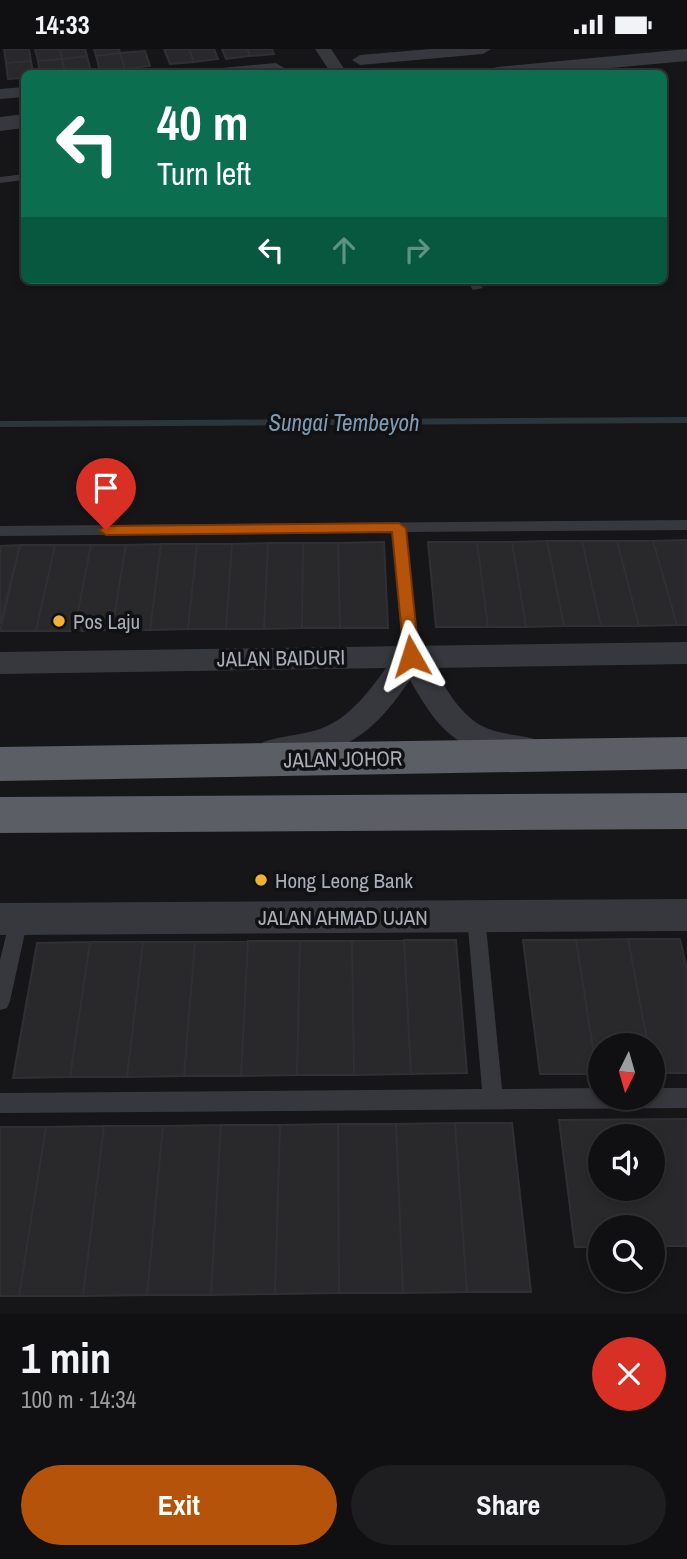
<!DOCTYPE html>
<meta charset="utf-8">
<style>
:root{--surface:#101012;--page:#1e1e20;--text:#f1f3f6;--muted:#9c9d9f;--line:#303032;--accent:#b45309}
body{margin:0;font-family:"Archivo Narrow",sans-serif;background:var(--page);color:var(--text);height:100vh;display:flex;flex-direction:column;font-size:26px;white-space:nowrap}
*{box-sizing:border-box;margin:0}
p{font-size:23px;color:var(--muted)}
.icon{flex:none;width:38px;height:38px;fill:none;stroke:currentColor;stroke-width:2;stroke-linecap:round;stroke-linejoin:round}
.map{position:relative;height:1265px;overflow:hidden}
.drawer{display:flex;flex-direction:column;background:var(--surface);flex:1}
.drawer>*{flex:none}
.guide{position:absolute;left:21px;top:21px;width:646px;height:214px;border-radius:10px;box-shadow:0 4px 10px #0003,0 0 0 2px var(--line);background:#0b6e4f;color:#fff;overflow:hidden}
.needle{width:46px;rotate:185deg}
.fabs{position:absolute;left:588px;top:984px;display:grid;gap:14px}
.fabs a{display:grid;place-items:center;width:77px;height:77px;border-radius:50%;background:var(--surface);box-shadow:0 4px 10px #0003,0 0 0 2px var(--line);font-size:35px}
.pin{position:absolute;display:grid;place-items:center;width:60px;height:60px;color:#fff;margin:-72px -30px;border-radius:50% 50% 50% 0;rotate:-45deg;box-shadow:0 0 7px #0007}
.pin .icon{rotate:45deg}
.me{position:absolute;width:77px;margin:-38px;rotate:354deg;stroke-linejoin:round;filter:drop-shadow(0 0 5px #0008)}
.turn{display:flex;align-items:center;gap:24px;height:147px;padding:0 21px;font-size:32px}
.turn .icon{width:91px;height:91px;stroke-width:2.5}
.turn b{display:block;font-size:49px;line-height:60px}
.lanes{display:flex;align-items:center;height:66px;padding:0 21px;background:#0003;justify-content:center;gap:35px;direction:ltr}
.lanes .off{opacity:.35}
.round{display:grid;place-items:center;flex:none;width:74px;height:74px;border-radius:37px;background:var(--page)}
.head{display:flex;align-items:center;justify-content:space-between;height:119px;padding:0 21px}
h1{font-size:42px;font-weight:700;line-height:52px}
.action{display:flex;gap:14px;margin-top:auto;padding:14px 21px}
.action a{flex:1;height:80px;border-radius:42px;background:var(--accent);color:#fff;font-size:28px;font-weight:700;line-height:80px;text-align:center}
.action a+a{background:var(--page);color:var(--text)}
.status{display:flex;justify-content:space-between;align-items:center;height:49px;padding:0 35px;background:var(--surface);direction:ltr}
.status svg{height:19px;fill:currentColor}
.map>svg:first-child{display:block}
</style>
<div class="status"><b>14:33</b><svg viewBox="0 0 49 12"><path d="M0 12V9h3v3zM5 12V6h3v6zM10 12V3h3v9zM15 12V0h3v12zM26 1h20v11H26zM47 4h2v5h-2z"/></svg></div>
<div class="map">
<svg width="687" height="1265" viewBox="0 0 687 1265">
<rect width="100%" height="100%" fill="#161618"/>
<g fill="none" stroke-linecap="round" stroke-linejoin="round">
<path fill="#2c353c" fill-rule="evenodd" d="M687,368V374L0,378V372Z"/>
</g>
<path fill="#29292c" stroke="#303034" stroke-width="2" fill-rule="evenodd" d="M4,0H29L31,12L6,14Z
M35,0H60L62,10L38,12Z
M60,0H85L87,7L62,10Z
M94,0H119L120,4L96,7Z
M164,0H189L194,13L170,15Z
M189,0H214L218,10L194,13Z
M222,0H247L250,7L226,10Z
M247,0H272L274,5L250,7Z
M145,2L150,17L125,20L120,4Z
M120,4L125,20L100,22L96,7Z
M87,7L91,23L65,24L62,10Z
M62,10L65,24H40L38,12Z
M31,12L33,24H24V29L8,30L6,14Z
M687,491V576H677L653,492Z
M547,492L564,577L526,578L512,493Z
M547,492H582L601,577H564Z
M582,492H617L639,577H601Z
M617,492H653L677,576L639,577Z
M384,493L388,579H340L338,494Z
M428,493H477L488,578H436Z
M477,493H512L526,578H488Z
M268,494L264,580H226L232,495Z
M268,494H303L302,579L264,580Z
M303,494H338L340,579H302Z
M161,495H197L188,580L150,581Z
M161,495L150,581H112L126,496Z
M197,495H232L226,580H188Z
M20,496H55L36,582H0Z
M20,496L0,575V497Z
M55,496H91L74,582H36Z
M91,496H126L112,581L74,582Z
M628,890H680L687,921V1024H653V996H648Z
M628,890L648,996H600V1025H597L576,891Z
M404,891H456L467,1024L411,1025Z
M404,891L411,1025L354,1026L352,892Z
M523,891H576L597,1025H540Z
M248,892H300L297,1026L241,1027Z
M248,892L241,1027H184L195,893Z
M300,892H352L354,1026H297Z
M90,893H143L127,1028H70Z
M90,893L70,1028L13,1029L37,894Z
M143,893H195L184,1027L127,1028Z
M687,1070V1197H653V1178H600V1198H575L559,1071ZM600,1087H653V1139H600Z
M455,1074H512L531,1243H467Z
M455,1074L467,1243L403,1244L396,1075Z
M338,1075L339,1244L275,1245L280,1076Z
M338,1075H396L403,1244H339Z
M221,1076L211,1246H147L163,1077Z
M221,1076H280L275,1245L211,1246Z
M104,1077L83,1247H19L46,1078Z
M104,1077H163L147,1246L83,1247Z
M0,1078H46L19,1247H0Z"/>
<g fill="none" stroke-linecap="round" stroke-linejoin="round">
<path fill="#37383d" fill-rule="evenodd" d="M24,125V131L0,134V128Z
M466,231H477L483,239L473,241Z
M687,471V481L406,483L419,607L411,613L403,607L392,483L0,487V477Z
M476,859L483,861L485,867L502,1040L600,1039V1048H653V1039H687V1059L0,1064V1044L482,1040L467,867L469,861Z
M19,862L26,864L28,870L10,952L7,959L0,961V911L10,870L12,864Z"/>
<path fill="#37383d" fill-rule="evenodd" d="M315,0H331L347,24H331Z
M431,0H491L483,5L360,16L352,11L360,6Z
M276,14L284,19L282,22L213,24L221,19Z
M24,38V48L0,50V40Z
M687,593V615L433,619C447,641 463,671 489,680C505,686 522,686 538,691L543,700L538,709C525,713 515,710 501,708C451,698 434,673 410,631C380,674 358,697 305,709C290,712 277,716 263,711L258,702L263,693C281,687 299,686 317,681C347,672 368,644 386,619L0,625V603Z
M687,850V882L0,886V854Z"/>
<path fill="#37383d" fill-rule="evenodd" d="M687,0V12L557,24H487L490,20L497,18Z
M24,65V79L0,82V68Z"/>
<path fill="#5b5e65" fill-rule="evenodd" d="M687,688V720L0,732V698Z
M687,744V780L0,784V748Z"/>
</g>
<path fill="#b45309" stroke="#753606" stroke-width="2" d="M399,474L406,479L419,607L411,613L404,607L392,483L106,486L99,481L106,477Z"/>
<g fill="#f2b134" stroke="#111113" stroke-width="2.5">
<circle cx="59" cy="572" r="7"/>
<circle cx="261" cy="831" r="7"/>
</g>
<g text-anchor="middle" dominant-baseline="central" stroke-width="7" stroke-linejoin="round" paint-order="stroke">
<g font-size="21" fill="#a8adb8" stroke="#111113" text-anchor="start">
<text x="73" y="572">Pos Laju</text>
<text x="275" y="831">Hong Leong Bank</text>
</g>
<g font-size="21" fill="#a8adb8" stroke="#111113">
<text transform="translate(281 609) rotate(-1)">JALAN BAIDURI</text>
<text transform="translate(343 710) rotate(-1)">JALAN JOHOR</text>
<text x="343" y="868">JALAN AHMAD UJAN</text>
</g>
<g font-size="23" font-style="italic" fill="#7f9bb3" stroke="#111113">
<text x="344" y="373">Sungai Tembeyoh</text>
</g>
</g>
</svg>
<div class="fabs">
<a><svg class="needle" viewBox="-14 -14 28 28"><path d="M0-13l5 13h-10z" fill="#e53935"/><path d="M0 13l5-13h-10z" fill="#9c9d9f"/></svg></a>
<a><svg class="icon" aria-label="sound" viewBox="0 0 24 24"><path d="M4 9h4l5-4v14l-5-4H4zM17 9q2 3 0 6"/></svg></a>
<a><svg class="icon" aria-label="search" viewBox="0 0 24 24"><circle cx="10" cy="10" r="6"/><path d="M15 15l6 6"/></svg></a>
</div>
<div class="pin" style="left:106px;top:481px;background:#d93025"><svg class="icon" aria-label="arrive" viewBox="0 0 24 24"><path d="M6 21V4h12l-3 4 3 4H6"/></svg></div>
<svg class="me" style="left:411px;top:607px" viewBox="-20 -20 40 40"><path d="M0-17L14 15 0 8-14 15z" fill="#b45309" stroke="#fff" stroke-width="4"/></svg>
<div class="guide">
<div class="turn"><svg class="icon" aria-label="left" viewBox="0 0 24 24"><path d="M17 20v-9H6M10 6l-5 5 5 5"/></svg><div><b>40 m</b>Turn left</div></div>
<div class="lanes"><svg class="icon" aria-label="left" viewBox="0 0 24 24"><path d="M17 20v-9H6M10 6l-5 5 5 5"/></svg><svg class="icon off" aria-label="ahead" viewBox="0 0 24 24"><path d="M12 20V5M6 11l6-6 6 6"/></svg><svg class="icon off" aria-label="right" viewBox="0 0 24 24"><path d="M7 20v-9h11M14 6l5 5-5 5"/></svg></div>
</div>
</div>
<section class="drawer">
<div class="head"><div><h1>1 min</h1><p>100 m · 14:34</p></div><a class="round" style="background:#d93025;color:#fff"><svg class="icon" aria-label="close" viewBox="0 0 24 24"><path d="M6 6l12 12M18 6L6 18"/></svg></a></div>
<div class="action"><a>Exit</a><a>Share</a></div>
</section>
